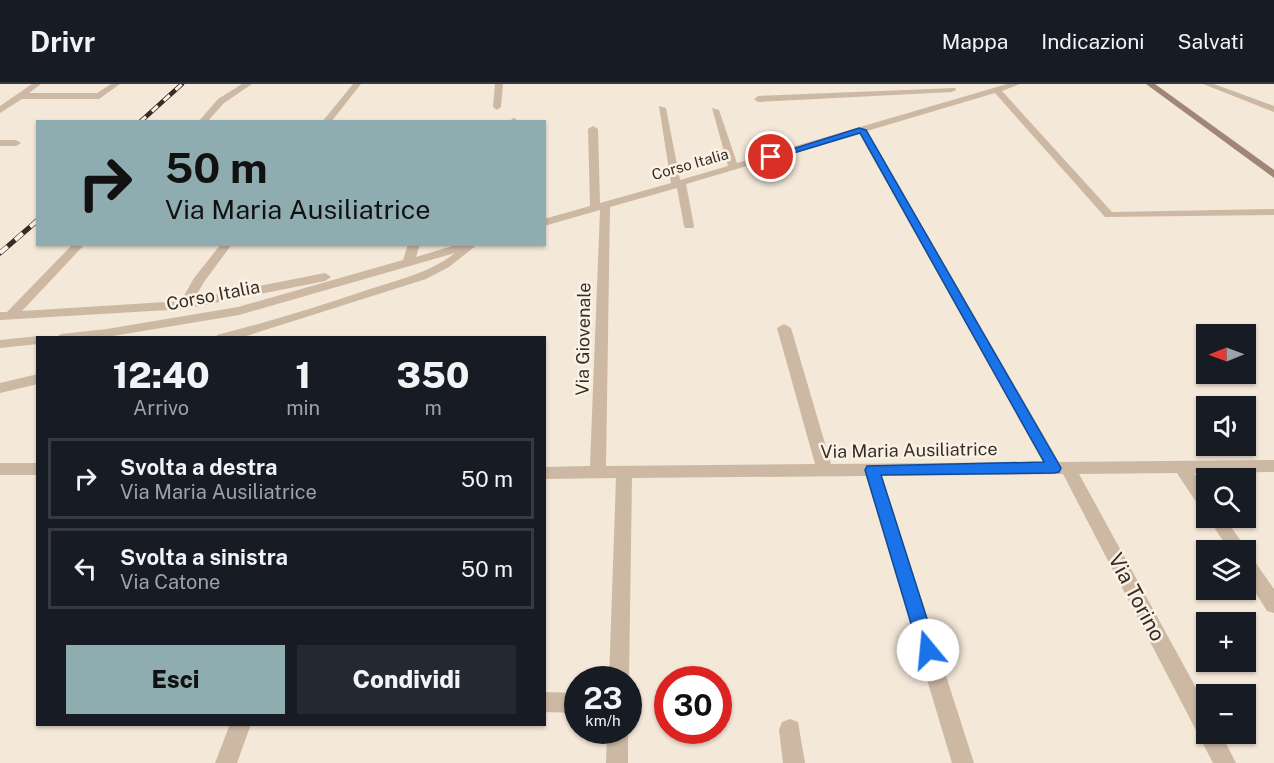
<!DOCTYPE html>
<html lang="it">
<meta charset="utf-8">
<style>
:root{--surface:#171b24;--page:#242831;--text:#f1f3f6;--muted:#9ea1a6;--line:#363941;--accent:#8fadb1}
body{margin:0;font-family:"Public Sans",sans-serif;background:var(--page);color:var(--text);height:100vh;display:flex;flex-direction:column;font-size:22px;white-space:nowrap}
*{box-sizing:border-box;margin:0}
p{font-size:20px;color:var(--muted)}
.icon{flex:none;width:33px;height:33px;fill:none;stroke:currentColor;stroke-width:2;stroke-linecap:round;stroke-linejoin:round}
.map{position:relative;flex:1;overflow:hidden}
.panel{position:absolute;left:36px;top:252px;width:510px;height:390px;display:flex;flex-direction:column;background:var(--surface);border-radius:0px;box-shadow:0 2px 4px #0004}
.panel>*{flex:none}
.hud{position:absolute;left:36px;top:36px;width:510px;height:126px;border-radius:0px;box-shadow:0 2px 4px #0004;background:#8fadb1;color:#111;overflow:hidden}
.needle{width:39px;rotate:269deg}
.fabs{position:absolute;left:1196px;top:240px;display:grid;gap:12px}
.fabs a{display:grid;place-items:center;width:60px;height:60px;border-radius:0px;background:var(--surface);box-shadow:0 2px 4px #0004;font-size:30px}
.speed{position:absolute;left:564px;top:582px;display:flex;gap:12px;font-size:30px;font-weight:700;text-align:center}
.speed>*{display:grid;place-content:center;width:78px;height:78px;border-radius:50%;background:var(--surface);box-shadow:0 2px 4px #0004;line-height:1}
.speed small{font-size:15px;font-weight:400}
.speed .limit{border:9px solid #d22;background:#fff;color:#111}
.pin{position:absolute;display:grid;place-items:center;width:51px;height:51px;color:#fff;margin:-26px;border:3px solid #fff;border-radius:50%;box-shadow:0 2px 6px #0007}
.me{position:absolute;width:66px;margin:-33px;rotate:343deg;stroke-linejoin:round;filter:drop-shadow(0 0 4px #0008)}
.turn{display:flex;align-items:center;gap:21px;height:126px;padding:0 30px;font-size:27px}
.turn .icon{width:78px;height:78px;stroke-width:2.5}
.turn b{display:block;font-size:42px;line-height:51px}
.eta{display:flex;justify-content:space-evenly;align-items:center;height:102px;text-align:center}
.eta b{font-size:36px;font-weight:800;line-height:42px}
.action{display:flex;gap:12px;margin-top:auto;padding:12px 30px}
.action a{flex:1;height:69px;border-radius:0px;background:var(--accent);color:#111;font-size:24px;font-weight:800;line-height:69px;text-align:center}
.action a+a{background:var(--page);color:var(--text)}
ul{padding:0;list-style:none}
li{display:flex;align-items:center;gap:18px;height:81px;margin:0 12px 9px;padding:0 18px;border:3px solid var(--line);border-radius:0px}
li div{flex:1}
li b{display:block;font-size:22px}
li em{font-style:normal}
header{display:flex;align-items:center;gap:36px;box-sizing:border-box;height:84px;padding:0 30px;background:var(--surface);border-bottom:2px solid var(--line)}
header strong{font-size:28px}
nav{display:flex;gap:33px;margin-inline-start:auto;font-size:21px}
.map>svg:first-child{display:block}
</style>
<header>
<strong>Drivr</strong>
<nav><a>Mappa</a><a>Indicazioni</a><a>Salvati</a></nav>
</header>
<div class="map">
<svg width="1274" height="679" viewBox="0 0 1274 679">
<rect width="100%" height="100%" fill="#f4e8d9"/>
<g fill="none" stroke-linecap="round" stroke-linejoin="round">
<path fill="#cdb8a4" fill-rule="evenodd" d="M32,0H41L29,9H97L111,0H120L99,15H22L0,29V22Z
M242,0H252L224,19L207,38H198L218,15Z
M353,0H361L331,38H322Z
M495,0H503L501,23L497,26L493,23Z
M1007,0H1020L1002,7L1112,128L1274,125V131L1105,133L995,9L867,47L1059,378L1274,376V388L1194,389L1206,406V426L1200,424L1177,389L1079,390L1206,622V650H1221L1236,679H1213L1063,390L882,392L974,679H952L866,392L632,394L629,596H609L616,394L544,395V383L590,382L600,126L544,142V135L590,122L588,45L593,42L598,45L600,119L671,99L659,22L666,24L680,96L728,82L712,24L719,26L737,79ZM859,49L1043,378L831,380L791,244L784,240L777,244L815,380L606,382L610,123L677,104L684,142L685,144H693L694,142L686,100Z
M1203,0H1214L1274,22V28Z
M955,4L956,6L952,8L758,18L754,15L758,12Z
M513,34L516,35L517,38H509Z
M0,56H16L21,59L16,62H0Z
M73,160H85L22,227L181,217L194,194L221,160H232L204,198L194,215L325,189L331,193L325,197L185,225L0,236V228H7Z
M408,160H420L416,173L459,160H478L449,183L426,195L240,254H216L217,251C268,238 317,223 367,206C397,196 430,189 455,169L239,231L107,253L55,254L61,250L107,245L238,223L403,176Z
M38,252L43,254H38V260L0,264V256Z
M38,290V300L0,309V299Z
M0,379H38V391H0Z
M1208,434H1225L1247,466L1245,469L1251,472L1274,505V529L1267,527L1245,492V466H1229Z
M544,608L578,609V629L544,628Z
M790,635L798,638L805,679H783L779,646L782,638Z
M230,640H251L237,679H215Z
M607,646H628V679H606Z"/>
<path fill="#a18675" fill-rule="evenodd" d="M1146,0H1155L1274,86V94Z"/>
<g stroke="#382c26" stroke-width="4.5">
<path id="rail-far1" d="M140,38L182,0"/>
</g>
<g stroke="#382c26" stroke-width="5">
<path id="rail" d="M0,169L38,136"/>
</g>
<use href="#rail-far1" stroke="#fbf2e6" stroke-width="3" stroke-dasharray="8" stroke-linecap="butt"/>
<use href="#rail" stroke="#fbf2e6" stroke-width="4" stroke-dasharray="10" stroke-linecap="butt"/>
</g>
<path fill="#1a73e8" stroke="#114b97" stroke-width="1.5" d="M859,44L866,46L1061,384L1059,388L1054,389L881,391L937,566L934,572L928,575L922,572L919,566L865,386L867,382L1044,378L860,49L774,75L767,73Z"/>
<g text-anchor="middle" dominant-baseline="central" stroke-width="5" stroke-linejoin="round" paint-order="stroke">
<g font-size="15" fill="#382c26" stroke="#fbf2e6">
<text transform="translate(690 80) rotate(-16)">Corso Italia</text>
</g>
<g font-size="18" fill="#382c26" stroke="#fbf2e6">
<text transform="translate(213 211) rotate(-11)">Corso Italia</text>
<text transform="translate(583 255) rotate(-89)">Via Giovenale</text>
<text transform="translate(909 366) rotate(-1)">Via Maria Ausiliatrice</text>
</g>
<g font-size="21" fill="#382c26" stroke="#fbf2e6">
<text transform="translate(1137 513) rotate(62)">Via Torino</text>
</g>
</g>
</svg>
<div class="fabs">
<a><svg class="needle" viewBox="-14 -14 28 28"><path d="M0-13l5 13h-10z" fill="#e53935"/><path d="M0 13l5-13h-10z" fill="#9ea1a6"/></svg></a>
<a><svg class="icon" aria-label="sound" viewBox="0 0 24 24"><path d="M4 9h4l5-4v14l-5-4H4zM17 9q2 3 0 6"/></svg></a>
<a><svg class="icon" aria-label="search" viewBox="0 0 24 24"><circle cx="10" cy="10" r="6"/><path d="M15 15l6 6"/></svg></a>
<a><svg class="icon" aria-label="layers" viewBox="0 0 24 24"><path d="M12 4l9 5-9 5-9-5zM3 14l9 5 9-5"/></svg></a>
<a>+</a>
<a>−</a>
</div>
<div class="speed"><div>23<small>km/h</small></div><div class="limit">30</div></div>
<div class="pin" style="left:771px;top:73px;background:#d93025"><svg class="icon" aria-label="arrive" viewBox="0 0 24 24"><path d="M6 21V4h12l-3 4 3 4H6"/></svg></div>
<svg class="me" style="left:928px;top:566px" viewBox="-20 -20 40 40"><circle r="19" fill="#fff"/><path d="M0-13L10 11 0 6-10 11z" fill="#1a73e8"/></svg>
<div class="hud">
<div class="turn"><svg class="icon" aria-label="right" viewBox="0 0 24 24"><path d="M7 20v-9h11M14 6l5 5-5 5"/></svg><div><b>50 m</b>Via Maria Ausiliatrice</div></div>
</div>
<section class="panel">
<div class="eta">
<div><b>12:40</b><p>Arrivo</p></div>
<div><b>1</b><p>min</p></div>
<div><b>350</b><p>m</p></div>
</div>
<ul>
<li><svg class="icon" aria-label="right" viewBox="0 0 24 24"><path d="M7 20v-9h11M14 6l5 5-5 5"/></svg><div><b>Svolta a destra</b><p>Via Maria Ausiliatrice</p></div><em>50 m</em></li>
<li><svg class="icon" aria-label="left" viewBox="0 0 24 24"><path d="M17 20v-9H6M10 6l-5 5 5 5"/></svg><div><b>Svolta a sinistra</b><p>Via Catone</p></div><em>50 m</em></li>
</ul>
<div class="action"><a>Esci</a><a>Condividi</a></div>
</section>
</div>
